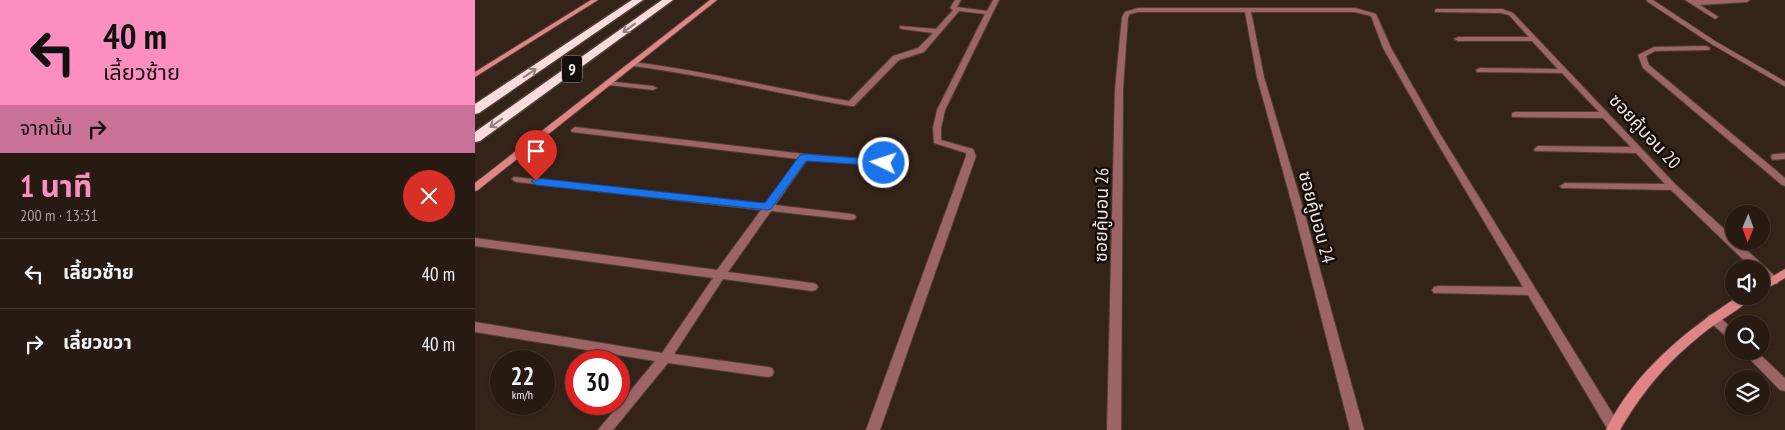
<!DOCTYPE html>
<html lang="th">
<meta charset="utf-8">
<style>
:root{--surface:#271a13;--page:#332721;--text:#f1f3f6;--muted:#a4a1a0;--line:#433833;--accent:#fd8ec0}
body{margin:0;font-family:"PT Sans Narrow","Noto Sans Thai",sans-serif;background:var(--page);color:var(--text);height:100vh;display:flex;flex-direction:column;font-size:19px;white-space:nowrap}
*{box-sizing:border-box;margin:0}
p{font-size:16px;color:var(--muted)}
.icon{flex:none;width:28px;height:28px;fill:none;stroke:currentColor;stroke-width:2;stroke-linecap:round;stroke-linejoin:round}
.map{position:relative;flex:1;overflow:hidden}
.side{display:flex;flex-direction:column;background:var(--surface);width:475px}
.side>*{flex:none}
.hud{background:#fd8ec0;color:#111;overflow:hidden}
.needle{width:32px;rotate:181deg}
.buttons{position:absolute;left:1250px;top:205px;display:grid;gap:10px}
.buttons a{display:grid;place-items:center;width:45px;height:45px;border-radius:50%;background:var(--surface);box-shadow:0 1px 4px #0004,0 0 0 1px var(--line);font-size:25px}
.speed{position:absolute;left:15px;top:350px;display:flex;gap:10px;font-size:25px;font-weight:700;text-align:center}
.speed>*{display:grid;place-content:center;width:65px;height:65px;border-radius:50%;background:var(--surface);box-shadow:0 1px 4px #0004,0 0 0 1px var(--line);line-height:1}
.speed small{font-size:12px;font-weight:400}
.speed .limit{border:8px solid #d22;background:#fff;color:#111}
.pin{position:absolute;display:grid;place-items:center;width:42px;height:42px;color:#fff;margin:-51px -21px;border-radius:50% 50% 50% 0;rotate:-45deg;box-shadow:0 0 5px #0007}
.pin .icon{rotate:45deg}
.me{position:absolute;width:55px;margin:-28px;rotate:274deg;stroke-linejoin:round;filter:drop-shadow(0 0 4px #0008)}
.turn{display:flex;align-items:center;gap:18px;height:105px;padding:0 20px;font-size:22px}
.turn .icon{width:65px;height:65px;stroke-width:2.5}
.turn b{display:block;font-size:35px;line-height:42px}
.then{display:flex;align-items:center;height:48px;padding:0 20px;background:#0003;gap:10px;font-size:19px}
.round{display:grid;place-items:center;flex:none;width:52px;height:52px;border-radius:26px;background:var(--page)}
.overview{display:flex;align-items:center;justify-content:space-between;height:85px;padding:0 20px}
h1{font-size:30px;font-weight:700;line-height:38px;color:var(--accent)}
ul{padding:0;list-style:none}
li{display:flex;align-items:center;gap:15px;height:70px;padding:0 20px;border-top:1px solid var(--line)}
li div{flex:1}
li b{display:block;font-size:19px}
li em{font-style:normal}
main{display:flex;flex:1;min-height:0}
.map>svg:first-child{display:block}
</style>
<main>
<section class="side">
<div class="hud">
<div class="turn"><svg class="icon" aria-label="left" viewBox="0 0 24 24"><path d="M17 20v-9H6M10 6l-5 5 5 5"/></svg><div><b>40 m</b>เลี้ยวซ้าย</div></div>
<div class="then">จากนั้น<svg class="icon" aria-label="right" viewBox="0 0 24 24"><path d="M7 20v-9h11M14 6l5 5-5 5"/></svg></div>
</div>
<div class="overview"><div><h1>1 นาที</h1><p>200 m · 13:31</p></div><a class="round" style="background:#d93025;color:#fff"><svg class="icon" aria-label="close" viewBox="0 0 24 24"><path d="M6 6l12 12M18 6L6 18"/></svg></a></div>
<ul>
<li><svg class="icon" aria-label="left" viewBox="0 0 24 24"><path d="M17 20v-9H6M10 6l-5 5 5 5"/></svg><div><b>เลี้ยวซ้าย</b></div><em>40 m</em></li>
<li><svg class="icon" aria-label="right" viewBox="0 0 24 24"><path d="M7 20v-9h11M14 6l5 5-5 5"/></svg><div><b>เลี้ยวขวา</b></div><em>40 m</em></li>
</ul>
</section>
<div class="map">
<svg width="1310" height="430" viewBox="0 0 1310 430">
<rect width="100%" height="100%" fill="#342319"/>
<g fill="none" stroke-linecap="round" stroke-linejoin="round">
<g stroke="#4f3e35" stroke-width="6">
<path id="lane-far1" d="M1174,0L1239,43L1310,84"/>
</g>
<g stroke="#4f3e35" stroke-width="8">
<path id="lane" d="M1299,157L1310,156"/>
</g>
<g stroke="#4f3e35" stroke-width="2">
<path id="street" d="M480,0H486L482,7L512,11L518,0H524L470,110L466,128V140L498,149L501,156L405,430H391L491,156V153L459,143L458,128L462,110L510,14L484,11L449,52L424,60L379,106H376C303,94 231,75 158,66L154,64L158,62C231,71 302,89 374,101L418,56L443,48L458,33L427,29L425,28V26L461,29L478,10L475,8Z
M1210,0H1275L1272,2L1225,5L1242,16L1243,17L1240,19Z
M663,8H880L901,14L916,48L965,134L1144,424L1146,428L1145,430H1133L1053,295L959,293L957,290L959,287L963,286L1048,287L957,134L908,48L896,16L880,12H776L789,77L830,215L889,430H875L820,215L782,77L770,12H663L655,14L653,17L648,89L646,430H632L640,89L647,17L650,12Z
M962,9H1027L1038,13L1201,185L1259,238V241H1262L1302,278L1304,281L1302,284H1294L1286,277V269H1278L1196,190L1087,188L1085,186L1090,183L1190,184L1161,153L1060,151L1059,149L1063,146L1156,147L1128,118L1037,117V113L1040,112H1124L1087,73L1002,72L1001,70L1005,68L1083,69L1057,41H983L979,39L983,37H1054L1034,15L1026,13L960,12V10Z
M1231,46L1235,48L1234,50L1180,51L1171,56L1174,65L1310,178V186L1307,185L1168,68L1163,55L1179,47Z
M130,81L178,86L182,88L178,90L133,85H130Z
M100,127L329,154L412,161L414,163L409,166L332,160L300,205L376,214L380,215L381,217L380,219L376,220L296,211L253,272L337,283L341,284L343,287L341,290L337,291L248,279L199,354L293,367L297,368L299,372L297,376L293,377L193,363L138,430H123L180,361L0,332V322L187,353L238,278L0,246V238L242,270L286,210L42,182L39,181L37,179L39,177L290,204L323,159L97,132L96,130Z
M1238,314L1242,315L1259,330V342L1255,340L1234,321L1232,318L1234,315Z
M1267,351H1281L1310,378V391L1305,390Z"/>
</g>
<g stroke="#4f3e35" stroke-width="2">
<path id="secondary" d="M116,0H123L0,77V72Z
M235,0H242L3,190L0,191V183Z
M1310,269V278L1286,292V283Z
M1264,296H1279C1272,305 1242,322 1231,331C1194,360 1169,389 1145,430H1131C1159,372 1211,330 1264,296Z"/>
</g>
<g stroke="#4f3e35" stroke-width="3">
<path id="highway" d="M157,0H168L4,113L0,114V104Z
M187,0H198L5,141L0,142V132Z"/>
</g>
<use href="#lane-far1" stroke="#9c6465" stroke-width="4.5"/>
<use href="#lane" stroke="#9c6465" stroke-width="5.5"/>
<use href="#street" fill="#9c6465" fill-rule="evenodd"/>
<use href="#secondary" fill="#df8588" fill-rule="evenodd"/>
<use href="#highway" fill="#f9dcdc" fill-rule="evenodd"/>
</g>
<defs><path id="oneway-shaft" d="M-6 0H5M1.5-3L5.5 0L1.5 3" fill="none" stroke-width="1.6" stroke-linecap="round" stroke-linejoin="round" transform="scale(1.25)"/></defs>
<g stroke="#937f7e">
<use href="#oneway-shaft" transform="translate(154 28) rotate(144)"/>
<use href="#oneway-shaft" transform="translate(55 73) rotate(-34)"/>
<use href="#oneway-shaft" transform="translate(21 123) rotate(145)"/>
</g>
<path fill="#1a73e8" stroke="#114b97" d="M329,154L409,160L414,163L409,166L331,161L296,209L292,210L61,185L56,181L61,178L290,203L325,155Z"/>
<g text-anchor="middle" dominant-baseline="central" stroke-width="5" stroke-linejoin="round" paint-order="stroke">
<rect fill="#160e0a" stroke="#b0a6a0" stroke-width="1" x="87" y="55.5" width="20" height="27" rx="4"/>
<g font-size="16" font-weight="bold" fill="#f2e7e0">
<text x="97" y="69">9</text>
</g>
<g font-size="18" fill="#f2e7e0" stroke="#160e0a">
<text transform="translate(1170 131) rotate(47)">ซอยคู้บอน 20</text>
<text transform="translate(626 215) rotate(-89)">ซอยคู้บอน 26</text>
<text transform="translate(842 217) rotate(75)">ซอยคู้บอน 24</text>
</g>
</g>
</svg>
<div class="buttons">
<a><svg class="needle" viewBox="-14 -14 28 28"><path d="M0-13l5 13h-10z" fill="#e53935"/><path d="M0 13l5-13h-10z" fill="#a4a1a0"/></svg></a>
<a><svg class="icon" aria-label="sound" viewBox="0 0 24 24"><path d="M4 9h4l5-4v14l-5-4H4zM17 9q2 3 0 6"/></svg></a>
<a><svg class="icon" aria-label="search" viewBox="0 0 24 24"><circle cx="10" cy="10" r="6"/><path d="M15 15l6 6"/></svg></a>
<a><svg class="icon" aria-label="layers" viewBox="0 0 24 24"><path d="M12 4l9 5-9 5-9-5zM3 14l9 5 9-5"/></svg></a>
</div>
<div class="speed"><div>22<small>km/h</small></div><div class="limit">30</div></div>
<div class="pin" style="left:61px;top:181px;background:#d93025"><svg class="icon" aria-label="arrive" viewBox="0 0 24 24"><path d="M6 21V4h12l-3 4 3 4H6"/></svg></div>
<svg class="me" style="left:409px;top:163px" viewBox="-20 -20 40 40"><circle r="17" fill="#1a73e8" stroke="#fff" stroke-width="3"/><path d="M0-11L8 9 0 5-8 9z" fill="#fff"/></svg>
</div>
</main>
